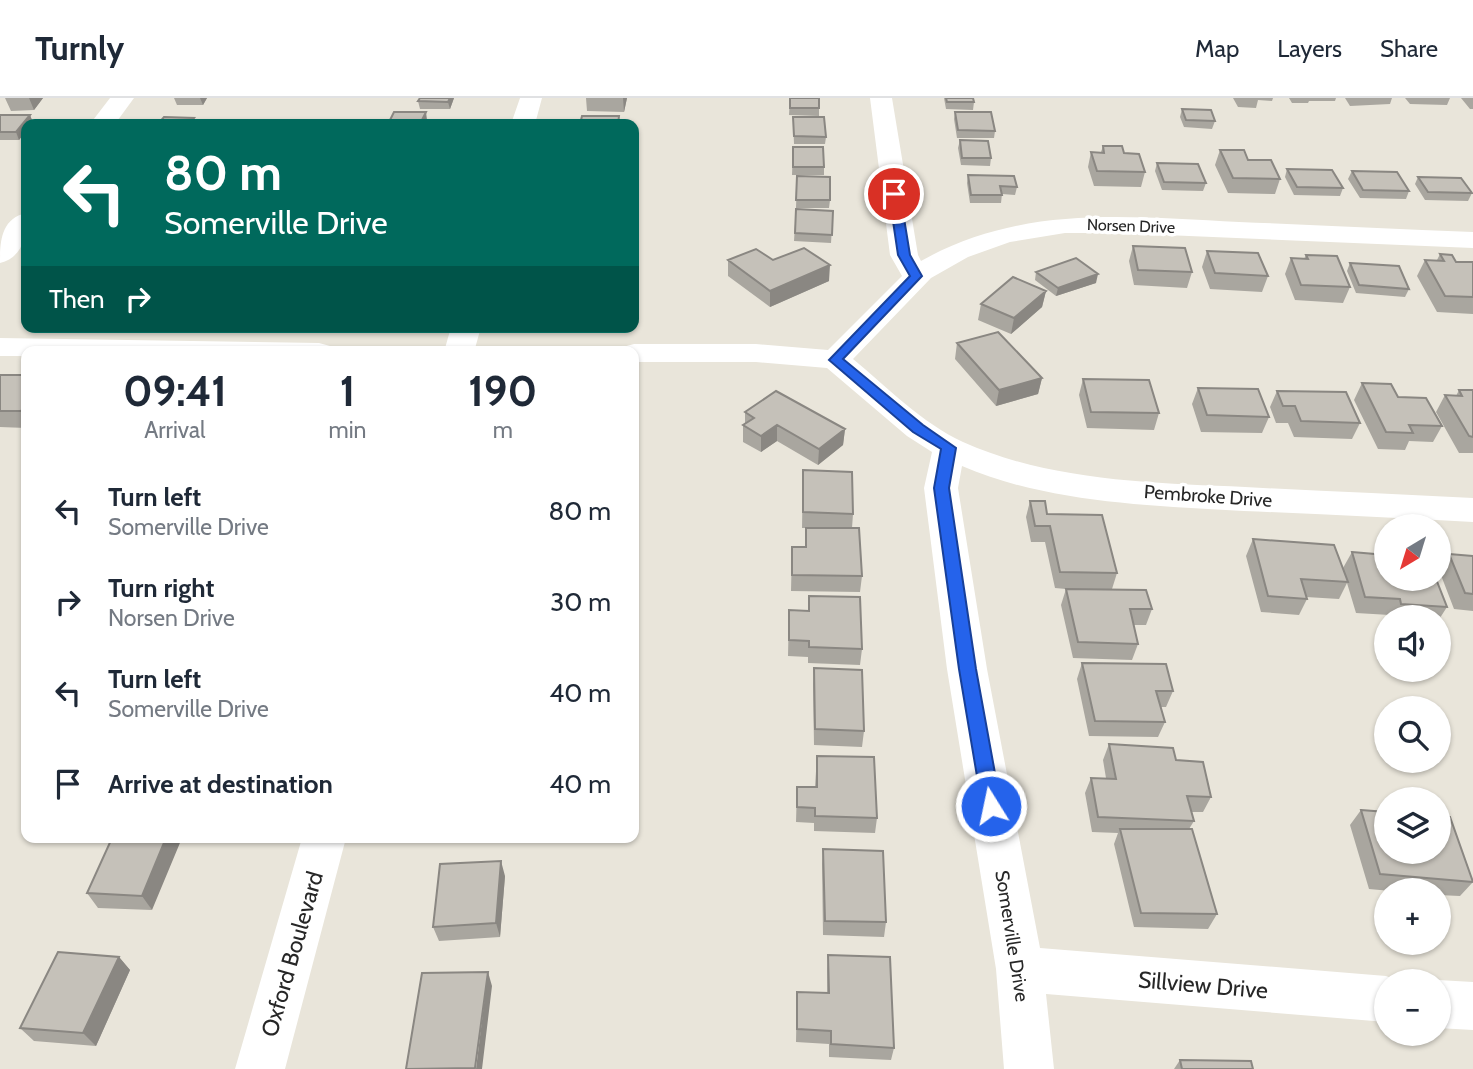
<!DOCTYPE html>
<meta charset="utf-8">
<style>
:root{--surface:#fff;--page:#f2f2f3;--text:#1f2937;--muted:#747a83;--line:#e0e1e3}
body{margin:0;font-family:Cabin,sans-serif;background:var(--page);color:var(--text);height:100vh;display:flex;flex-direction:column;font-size:26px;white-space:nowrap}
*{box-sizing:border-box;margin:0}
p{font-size:23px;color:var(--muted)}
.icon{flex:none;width:38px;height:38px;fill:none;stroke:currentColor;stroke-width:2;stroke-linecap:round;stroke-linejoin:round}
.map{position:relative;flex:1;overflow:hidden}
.details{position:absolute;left:21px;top:248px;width:618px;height:497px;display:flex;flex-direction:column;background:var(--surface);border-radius:14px;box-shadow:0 2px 5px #0004}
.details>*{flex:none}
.top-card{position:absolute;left:21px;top:21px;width:618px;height:214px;border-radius:14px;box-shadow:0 2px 5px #0004;background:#00695c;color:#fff;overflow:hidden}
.needle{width:46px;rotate:218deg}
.tools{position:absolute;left:1374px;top:416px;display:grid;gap:14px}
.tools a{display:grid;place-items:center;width:77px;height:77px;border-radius:50%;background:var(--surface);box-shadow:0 2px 5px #0004;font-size:35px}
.pin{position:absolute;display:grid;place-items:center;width:60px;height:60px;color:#fff;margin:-30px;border:4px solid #fff;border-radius:50%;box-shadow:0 2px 7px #0007}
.me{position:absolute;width:77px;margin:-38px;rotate:350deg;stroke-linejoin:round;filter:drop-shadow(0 0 5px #0008)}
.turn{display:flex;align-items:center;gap:24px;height:147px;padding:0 28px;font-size:32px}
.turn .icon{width:91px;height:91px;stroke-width:2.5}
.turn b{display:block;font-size:49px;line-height:60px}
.then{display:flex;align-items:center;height:66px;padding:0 28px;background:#0003;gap:14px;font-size:26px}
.eta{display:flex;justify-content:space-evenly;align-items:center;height:119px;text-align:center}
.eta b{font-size:42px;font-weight:700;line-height:49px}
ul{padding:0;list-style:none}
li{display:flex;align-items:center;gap:21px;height:91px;padding:0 28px}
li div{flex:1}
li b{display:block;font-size:26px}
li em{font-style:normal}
header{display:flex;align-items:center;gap:42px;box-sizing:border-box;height:98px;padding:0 35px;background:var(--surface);border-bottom:2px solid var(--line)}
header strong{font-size:33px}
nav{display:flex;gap:38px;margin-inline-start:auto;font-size:24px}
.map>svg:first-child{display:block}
</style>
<header>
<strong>Turnly</strong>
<nav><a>Map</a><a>Layers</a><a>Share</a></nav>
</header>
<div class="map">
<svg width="1473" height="971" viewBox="0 0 1473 971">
<rect width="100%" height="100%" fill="#e9e5da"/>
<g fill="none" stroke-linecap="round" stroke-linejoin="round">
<path fill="#fff" fill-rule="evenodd" d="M520,0H542L535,26H511Z
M870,0H892L918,157L921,163C1022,106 1128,119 1239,124C1317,127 1395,131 1473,134V150L1118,135H1065L1010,144L968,159L931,180L853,261C888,290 922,325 963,344C1050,383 1151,385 1245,389C1321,393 1397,396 1473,400V424C1397,420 1321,416 1244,413C1153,408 1047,405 962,368L958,390L987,571L1040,850L1386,878L1402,884H1386V924L1046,896L1054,971H1004L996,871L947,571L924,390L932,354L907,338L827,270L756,264H634V254H620L623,249L634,246H756L828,252L902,178L890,157Z
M451,229H481L474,254H444Z
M0,240L319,245L330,248L334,254H26V258H0Z
M302,740H346L285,971H235Z
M1438,882L1473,884V932L1438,930V884H1435Z"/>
<path fill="#fff" fill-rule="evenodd" d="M110,0H134L115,26H90Z
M26,115C27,136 24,159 0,165C0,143 1,121 26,115Z"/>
</g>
<path fill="#a9a69f" d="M5,0H43L34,12L11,13Z
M174,0H207L203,7H177Z
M420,0H454L450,11H420L418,3Z
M586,0H627L624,14L587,13Z
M790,0L819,10V18L789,17Z
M944,0H973L974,4L973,12L946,11Z
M1233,0H1273L1272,3L1258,2L1256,10L1238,9Z
M1289,0H1336L1335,3H1309L1308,5H1292Z
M1345,0H1392L1390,6L1350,8Z
M1405,0H1450L1447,7L1410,6Z
M1461,0H1473V11H1470Z
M1182,11L1215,23L1212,31L1184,29L1180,19Z
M955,14L995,33L994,40H957L954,21Z
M0,17H30L33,25L32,26H26V33L19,42H0Z
M793,19L826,39L825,46H794Z
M960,42L991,60L990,68L961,67L958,50Z
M1103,48L1124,55L1145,74L1141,89L1094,88L1088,69L1091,54H1101Z
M793,49L824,69V77H792Z
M1220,52L1248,62L1280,81L1275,96L1228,95L1215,67Z
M1157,65L1206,85L1203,93L1162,92L1155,73Z
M1287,71L1343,90L1340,98L1294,97L1285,79Z
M1352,73L1409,93L1406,101L1360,100L1348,81Z
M968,77L1017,89L1015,97L1002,96L1001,105H970L967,85Z
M797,78L830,102L829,110H796Z
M1418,79L1472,95L1468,103L1425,102L1415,86Z
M796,111L833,113L831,145L794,143Z
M1133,148L1192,174L1187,190L1134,187L1129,163Z
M1207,153L1268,178L1262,194L1210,191L1202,169Z
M1440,156L1456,164H1473V216L1437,214L1417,178L1425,162H1437Z
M1306,157L1350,189L1343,205L1295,202L1285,176L1291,160L1304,161Z
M728,162H773L829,183L770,209L728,178Z
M1350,165L1409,191L1405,199L1356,195L1347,173Z
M1036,174L1096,185L1056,198L1035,182Z
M1046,193L1042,209L1011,236L978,222L981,206Z
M957,245L1042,280L1038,296L996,308L955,261Z
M0,277H26V330L0,329Z
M1083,281L1159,315L1154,332L1087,330L1079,297Z
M1362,285L1398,299L1442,328L1433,344L1409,343L1405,352L1378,351L1354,302Z
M1198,290L1269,319L1262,335L1201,334L1192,306Z
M1459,292H1473V355H1459L1436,314L1445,297L1456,298Z
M1277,293L1360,325L1352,341L1294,339L1288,325H1276L1270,309Z
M745,314L845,331L843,347L818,367L777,343L761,354L743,344V327L745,326Z
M803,372L853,416L852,430L862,478L860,494L791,493L792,449H805L806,430H802Z
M1030,403L1047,416L1117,475L1112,491L1152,511L1146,527H1134L1138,546L1132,562L1073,560L1061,507L1066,491L1055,490L1045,444H1031L1026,419Z
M1253,441L1346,480L1343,470L1352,454L1447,509L1438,523V520H1391L1390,517L1356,515L1347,485L1339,501L1306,499L1307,501L1299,517L1261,514L1246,458Z
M1449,456L1473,458V513L1454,511L1439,472Z
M809,498L862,551L860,567L808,565V559L788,558L789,512L808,513Z
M1082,565L1173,593L1166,609H1161L1165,624L1158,639L1089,638L1077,581Z
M814,570L864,633L862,649L814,647L813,586Z
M1109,646L1176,662L1211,699L1203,714H1191L1194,723L1189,731L1217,816L1208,831L1134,829L1114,746L1118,735L1092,734L1085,695L1091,680H1106L1103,662Z
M817,658L877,720L875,735L814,733V725L796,724L797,689H815Z
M1361,712L1473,784L1460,798L1438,797V793H1391L1369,791L1350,727Z
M112,740L152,812L98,810L87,795Z
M823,751L886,824L884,839L823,837L822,766Z
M505,778L500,839L439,843L433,829Z
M828,857L894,950L891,962L829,959V946L796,944L797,894L827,895V871Z
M119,859L130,872L96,948L34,943L20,930Z
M1180,962L1253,971H1174Z"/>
<path fill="#8a8782" d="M29,0H43L34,12Z
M200,0H207L203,7Z
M450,0H454L450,11L448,4Z
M623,0H627L624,14Z
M426,14L427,22L425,26H420Z
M30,17L33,25L32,26H26V33L19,42L16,34Z
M194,20L197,26H189Z
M830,167L829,183L770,209V193Z
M1098,176L1096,185L1056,198L1058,190Z
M1046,193L1042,209L1011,236L1014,220Z
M1042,280L1038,296L996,308L999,292Z
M26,306V323L21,313Z
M777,327V343L761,354V338Z
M845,331L843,347L818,367L819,351Z
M166,740H182L152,812L142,798Z
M501,763L505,778L500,839L496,825Z
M119,859L130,872L96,948L83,935Z
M488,874L492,888L482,971H476Z"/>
<path fill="#c5c1b9" stroke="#8a8782" stroke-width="2" d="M420,0H450L448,4L418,3Z
M790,0H819V10H790Z
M946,0H973L974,4H947Z
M1182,11L1211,12L1215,23L1186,22Z
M394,14H426L420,26H388Z
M955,14H991L995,33L958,32Z
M0,17H30L16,34H0Z
M582,18H619L618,26H580Z
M164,19L194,20L189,26H158Z
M793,19H824L826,39L794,38Z
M960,42L988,43L991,60H962Z
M1103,48H1122L1124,55L1139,56L1145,74L1097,73L1091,54L1104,55Z
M793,49H823L824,69H793Z
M1220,52H1244L1248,62H1271L1280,81L1233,80Z
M1157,65L1198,66L1206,85L1164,84Z
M1287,71L1332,72L1343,90L1297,89Z
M1352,73L1397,74L1409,93L1363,92Z
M968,77L1014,78L1017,89L1000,88L1002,97H971Z
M797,78L830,79V102H796Z
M1418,79L1461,80L1472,95L1428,94Z
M796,111L833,113L832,137L795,135Z
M1133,148L1185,150L1192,174L1138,172Z
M804,150L830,167L770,193L728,162L756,151L773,162Z
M1207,153L1258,155L1268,178L1215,175Z
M1440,156L1452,157L1456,164H1473V199L1445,198L1425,162L1444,163Z
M1306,157L1337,158L1350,189L1301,187L1291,160L1308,161Z
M1076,160L1098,176L1058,190L1036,174Z
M1350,165L1399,168L1409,191L1359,187Z
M1013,179L1046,193L1014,220L981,206Z
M998,234L1042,280L999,292L957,245Z
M0,277H26V306L21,313H0Z
M1083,281L1149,282L1159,315L1091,314Z
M1362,285L1391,286L1398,299L1426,300L1442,328L1409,327L1413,335L1386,334Z
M1198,290L1258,291L1269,319L1207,317Z
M1459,292H1473V339L1469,338L1445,297L1462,298Z
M776,293L845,331L819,351L777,327L761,338L743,327L754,320L745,314Z
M1277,293L1346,294L1360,325L1301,323L1295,308H1283Z
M803,372L852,374L853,416L803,414Z
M1030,403H1045L1047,416L1102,417L1117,475L1060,474L1050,428H1035Z
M806,430H859L862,478L792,477V449H806Z
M1253,441L1334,447L1348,484L1301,481L1307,501L1268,498Z
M1352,454L1386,457V481H1436L1447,509L1401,506L1400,501L1365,499Z
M1449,456L1473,458V496L1465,495Z
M1066,491L1146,492L1152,511H1130L1138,546L1078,544Z
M809,498L860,499L862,551L809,549V543L789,542V512L809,513Z
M1082,565L1166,566L1173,593H1156L1165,624L1095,623Z
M814,570L862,572L864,633L815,631Z
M1109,646L1173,650L1176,662L1203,664L1211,699L1187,698L1194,723L1098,719L1091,680L1116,681Z
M817,658L874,659L877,720L815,718V710L797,709V689H817Z
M1361,712L1386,714V754H1438V718L1450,719L1473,784L1380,776Z
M1120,731H1192L1217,816L1141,815Z
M112,740H166L142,798L87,795Z
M823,751L883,753L886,824L825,823Z
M501,763L496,825L433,829L440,766Z
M58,854L119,859L83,935L20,930Z
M828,857L890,859L894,950L831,946V933L797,931V894L829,895Z
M488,874L475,970L406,971L422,875Z
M1180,962L1251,963L1253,971H1182Z"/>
<path fill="#2563eb" stroke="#184099" stroke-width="2" d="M894,93L900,96L910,157L922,178L843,261L923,327L956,350L949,390L976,571L1001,708L998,713L991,716L985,713L982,708L959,571L934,390L941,351L913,334L829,262L910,178L898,157L889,96Z"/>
<g text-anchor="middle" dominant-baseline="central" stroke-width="7" stroke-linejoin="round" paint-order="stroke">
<g font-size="16" fill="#272727" stroke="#fff">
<text transform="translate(1131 128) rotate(2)">Norsen Drive</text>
</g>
<g font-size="19" fill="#272727" stroke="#fff">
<text transform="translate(1208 398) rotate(4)">Pembroke Drive</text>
<text transform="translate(1012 838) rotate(81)">Somerville Drive</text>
</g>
<g font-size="23" fill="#272727" stroke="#fff">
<text transform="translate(292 856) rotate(-74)">Oxford Boulevard</text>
<text transform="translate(1203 887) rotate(5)">Sillview Drive</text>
</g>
</g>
</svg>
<div class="tools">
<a><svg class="needle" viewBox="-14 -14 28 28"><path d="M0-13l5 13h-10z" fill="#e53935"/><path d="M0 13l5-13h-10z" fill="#747a83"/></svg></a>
<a><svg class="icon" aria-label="sound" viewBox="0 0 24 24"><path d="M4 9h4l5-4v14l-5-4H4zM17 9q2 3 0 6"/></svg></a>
<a><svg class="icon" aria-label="search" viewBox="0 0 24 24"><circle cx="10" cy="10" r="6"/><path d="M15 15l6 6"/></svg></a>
<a><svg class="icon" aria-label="layers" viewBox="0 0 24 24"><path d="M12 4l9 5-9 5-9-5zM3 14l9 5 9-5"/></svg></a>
<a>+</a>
<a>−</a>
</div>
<div class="pin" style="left:894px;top:96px;background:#d93025"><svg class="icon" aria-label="arrive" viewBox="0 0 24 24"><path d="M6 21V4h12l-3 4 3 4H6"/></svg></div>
<svg class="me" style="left:991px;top:708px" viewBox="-20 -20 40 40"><circle r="17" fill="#2563eb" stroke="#fff" stroke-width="3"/><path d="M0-11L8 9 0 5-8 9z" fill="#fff"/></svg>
<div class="top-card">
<div class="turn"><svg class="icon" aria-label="left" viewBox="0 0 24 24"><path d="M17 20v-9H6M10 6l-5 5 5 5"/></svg><div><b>80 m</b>Somerville Drive</div></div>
<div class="then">Then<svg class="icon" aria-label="right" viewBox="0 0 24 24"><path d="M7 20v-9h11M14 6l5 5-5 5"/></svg></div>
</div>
<section class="details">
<div class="eta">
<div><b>09:41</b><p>Arrival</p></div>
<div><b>1</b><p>min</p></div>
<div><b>190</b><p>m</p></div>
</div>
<ul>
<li><svg class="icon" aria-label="left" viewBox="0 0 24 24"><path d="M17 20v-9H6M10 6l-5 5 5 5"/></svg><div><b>Turn left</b><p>Somerville Drive</p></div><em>80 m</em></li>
<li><svg class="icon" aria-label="right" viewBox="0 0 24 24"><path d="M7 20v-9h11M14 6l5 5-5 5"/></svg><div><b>Turn right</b><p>Norsen Drive</p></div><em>30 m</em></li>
<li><svg class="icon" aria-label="left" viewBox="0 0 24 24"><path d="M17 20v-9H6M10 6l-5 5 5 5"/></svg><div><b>Turn left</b><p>Somerville Drive</p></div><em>40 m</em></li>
<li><svg class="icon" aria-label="arrive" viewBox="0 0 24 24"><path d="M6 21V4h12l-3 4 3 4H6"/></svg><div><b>Arrive at destination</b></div><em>40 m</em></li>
</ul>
</section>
</div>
